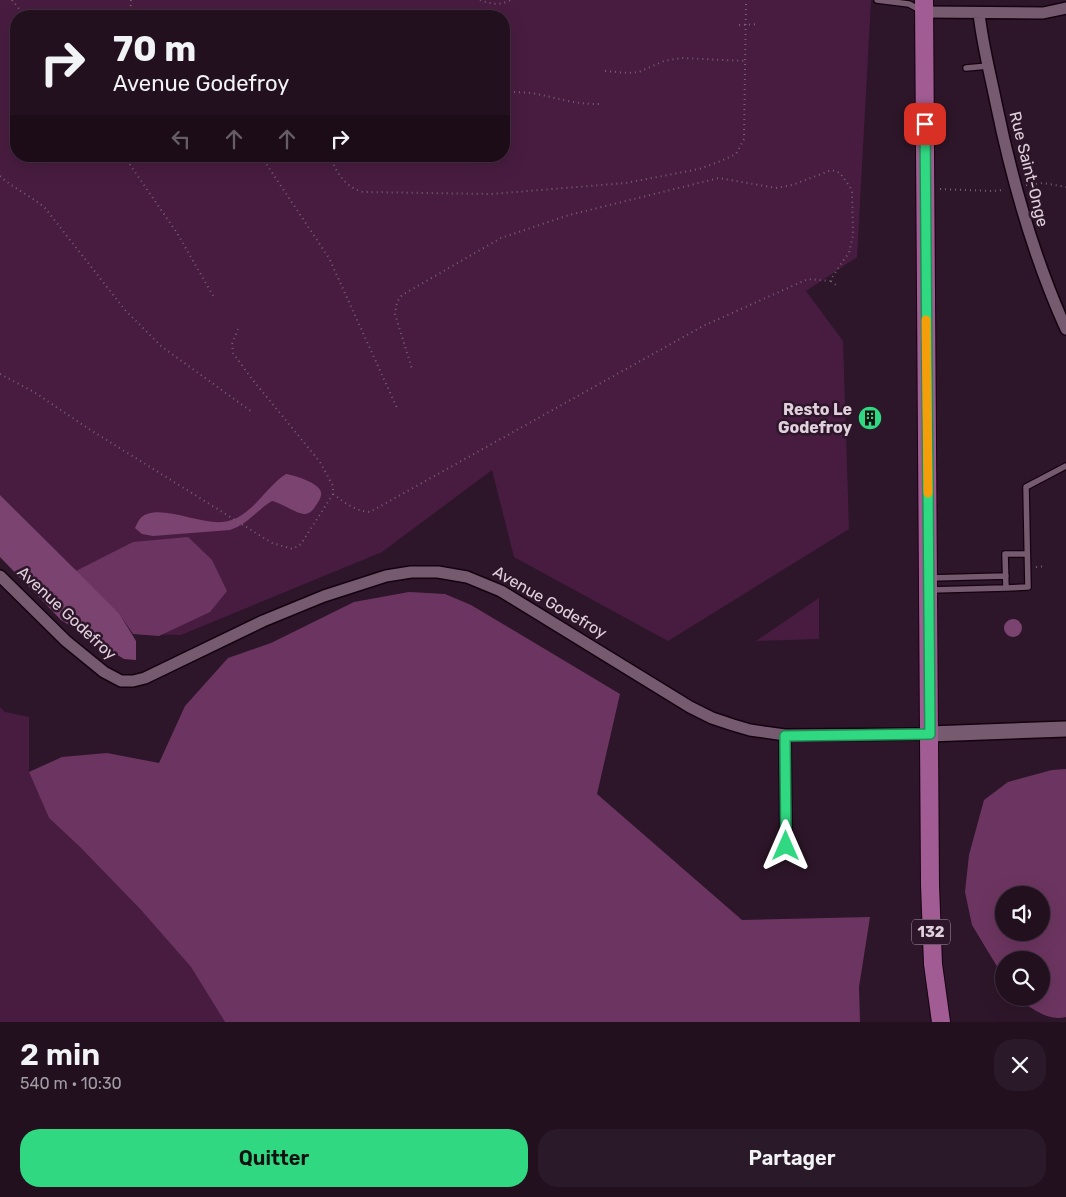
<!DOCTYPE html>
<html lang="fr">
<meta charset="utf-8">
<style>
:root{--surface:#22101f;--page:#2a1928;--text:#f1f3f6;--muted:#a29da4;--line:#3f303d;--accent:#31d882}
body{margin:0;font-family:Rubik,sans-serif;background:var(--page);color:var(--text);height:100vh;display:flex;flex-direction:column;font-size:19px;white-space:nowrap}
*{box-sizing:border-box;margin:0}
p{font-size:16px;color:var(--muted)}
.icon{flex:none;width:28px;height:28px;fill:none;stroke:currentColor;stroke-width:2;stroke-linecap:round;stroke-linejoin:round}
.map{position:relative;height:1022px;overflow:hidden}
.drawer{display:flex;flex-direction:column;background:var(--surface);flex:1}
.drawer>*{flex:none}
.banner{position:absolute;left:10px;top:10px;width:500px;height:152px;border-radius:20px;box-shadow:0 5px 20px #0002,0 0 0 1px var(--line);background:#22101f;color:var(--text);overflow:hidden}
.buttons{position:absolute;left:995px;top:886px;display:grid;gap:10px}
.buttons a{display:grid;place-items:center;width:55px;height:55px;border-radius:50%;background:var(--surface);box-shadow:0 5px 20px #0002,0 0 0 1px var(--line);font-size:25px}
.pin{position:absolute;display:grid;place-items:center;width:42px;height:42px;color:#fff;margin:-21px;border-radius:10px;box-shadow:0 2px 8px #0006}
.me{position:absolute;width:55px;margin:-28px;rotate:0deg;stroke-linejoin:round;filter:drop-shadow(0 0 4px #0008)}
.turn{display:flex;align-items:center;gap:18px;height:105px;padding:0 20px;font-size:22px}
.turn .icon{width:65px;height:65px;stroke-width:2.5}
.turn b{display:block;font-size:35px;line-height:42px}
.lanes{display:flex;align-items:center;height:48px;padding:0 20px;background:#0003;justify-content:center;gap:25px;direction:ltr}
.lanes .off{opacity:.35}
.round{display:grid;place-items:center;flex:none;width:52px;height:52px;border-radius:20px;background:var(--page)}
.head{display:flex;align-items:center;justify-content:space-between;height:85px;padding:0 20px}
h1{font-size:30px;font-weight:600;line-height:38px}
.cta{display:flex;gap:10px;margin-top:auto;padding:10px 20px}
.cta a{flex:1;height:58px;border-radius:20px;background:var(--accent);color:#111;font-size:20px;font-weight:600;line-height:58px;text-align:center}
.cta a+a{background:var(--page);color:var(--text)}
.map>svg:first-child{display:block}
</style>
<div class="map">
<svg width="1066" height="1022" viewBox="0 0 1066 1022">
<rect width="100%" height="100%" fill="#2d1629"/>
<path fill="#481c40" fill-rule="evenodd" d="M0,0H871L857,257L806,291L843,341L849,529L668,641L514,557L492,470L382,552L181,635L133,634L119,613L0,495ZM16,16H504V156H16Z
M819,598V639L756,641Z
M0,707L5,712L29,717V772L49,818L80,847L141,910L191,967L225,1022H0Z"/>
<path fill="#6c3561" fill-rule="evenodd" d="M188,537L212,560L227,591L210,612L159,636L133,634L119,613L76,571L133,542Z
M409,592L445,594L471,605L620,694L597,794L742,920L870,917L859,987L860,1022H225L191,967L141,910L80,847L49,818L29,772L62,757L107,753L159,763L185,706L228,658L271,643L354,602Z
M1066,769V1017C1048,1022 1030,1007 1017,998H1041V960H1004V978L972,925L965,892L969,855L984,800L1008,782L1052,770ZM1004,895H1041V932H1004Z"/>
<path fill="#7b4370" d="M286,474C294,475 319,483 321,492C322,498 318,502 315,507C313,510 310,513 306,514C298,515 282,503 272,501C257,510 247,525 230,530L153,536L142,534L135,528C138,522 140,516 147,514C166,507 200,524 223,522C251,519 264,488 286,474Z
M0,495L119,613L136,641V660L124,659L61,620L0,557Z
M1004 628a9 9 0 1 1 18 0a9 9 0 1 1-18 0Z"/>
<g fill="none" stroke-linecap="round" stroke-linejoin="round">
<g stroke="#150211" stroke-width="8">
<path id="lane" d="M877,0L909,4L920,10
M966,68L988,66
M1027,554H1005L1006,588L1028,587L1026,487L1066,466
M930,578L1006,576
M930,590L1006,588"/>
</g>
<g stroke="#150211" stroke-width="14">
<path id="street" d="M924,12L1043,13L1066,8
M979,13C982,43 990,73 996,103C1012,181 1033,256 1066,329
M0,576L66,641L104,672L121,681H133L145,678L263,621L324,596L386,576L411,572H438L467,577L501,591L690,707L712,718L733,725L750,730L785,735L929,734
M785,735L786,846"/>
</g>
<g stroke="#150211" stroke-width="18">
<path id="secondary" d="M929,734L1066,729"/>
</g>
<g stroke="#150211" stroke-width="20">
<path id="primary" d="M924,0L930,885L933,964L941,1022"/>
</g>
<path stroke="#756171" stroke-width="2" stroke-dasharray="1 4" stroke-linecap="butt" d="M12,0L25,16
M480,0C490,4 500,6 510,0
M130,16L131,0
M739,25L759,24
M605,71L628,73L639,72L664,61L681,58L746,61
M504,92C513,92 522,92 531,93C555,97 575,105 600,104
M124,156L177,233L215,299
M261,156L329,258L397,408
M329,156C338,173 343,186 363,192L491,194L626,183L699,169L721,161L736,154L744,139L746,0
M0,176C14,189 30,195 45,208L125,310L161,346L252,412
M1026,185L1043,183L1066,187
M940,189L991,191L1005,190
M831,281L837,286
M0,374L34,392L89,429L272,543L293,549L301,544L333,494V486L320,462L252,379L233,353L232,344L238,329
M333,494C345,503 355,511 370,512L703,326L808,279L830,281L842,262L849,253L853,235L852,190L840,173L832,170L792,185L776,188L719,178L569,215L501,238L402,295L397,302L395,314L412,369
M1036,567L1046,566"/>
<use href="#lane" stroke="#765a6f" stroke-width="5.5"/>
<use href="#street" stroke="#765a6f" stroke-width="11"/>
<use href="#secondary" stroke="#765a6f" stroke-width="15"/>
<use href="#primary" stroke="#a15d93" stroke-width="18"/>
</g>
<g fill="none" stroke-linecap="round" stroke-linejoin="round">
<g stroke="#208c54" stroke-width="12">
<path id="route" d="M786,846L785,736L930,734L925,124"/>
</g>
<use href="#route" stroke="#31d882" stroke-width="9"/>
<path stroke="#f59e0b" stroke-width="9" d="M926,320L928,493"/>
</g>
<defs>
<g id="building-disc" transform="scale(1.25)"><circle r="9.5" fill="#31d882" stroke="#2d1629"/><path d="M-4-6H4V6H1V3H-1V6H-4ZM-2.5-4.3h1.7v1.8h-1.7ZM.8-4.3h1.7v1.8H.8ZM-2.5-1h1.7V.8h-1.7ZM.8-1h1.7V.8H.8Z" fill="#111"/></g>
</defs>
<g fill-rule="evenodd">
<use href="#building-disc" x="870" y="418"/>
</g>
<g text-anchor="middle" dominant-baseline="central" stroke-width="5" stroke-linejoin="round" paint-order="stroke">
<rect fill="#2d1629" stroke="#aa98a6" stroke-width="1" x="912" y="919.5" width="38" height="25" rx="4"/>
<g font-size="15" font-weight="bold" fill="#e0d0dc">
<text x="931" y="932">132</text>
</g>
<g font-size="16" fill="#e0d0dc" stroke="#2d1629">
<text transform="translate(1029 169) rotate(76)">Rue Saint-Onge</text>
<text transform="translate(550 602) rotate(30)">Avenue Godefroy</text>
<text transform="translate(67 613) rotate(43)">Avenue Godefroy</text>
</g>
<g font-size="16" font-weight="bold" fill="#e0d0dc" stroke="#2d1629" text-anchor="end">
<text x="852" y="409">Resto Le<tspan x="852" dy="18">Godefroy</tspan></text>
</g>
</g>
</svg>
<div class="buttons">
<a><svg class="icon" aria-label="sound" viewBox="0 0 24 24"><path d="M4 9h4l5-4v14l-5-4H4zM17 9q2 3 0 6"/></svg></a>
<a><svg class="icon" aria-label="search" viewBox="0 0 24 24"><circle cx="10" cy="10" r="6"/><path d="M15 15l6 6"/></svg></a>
</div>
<div class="pin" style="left:925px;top:124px;background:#d93025"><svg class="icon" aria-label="arrive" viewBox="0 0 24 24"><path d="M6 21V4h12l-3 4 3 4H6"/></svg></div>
<svg class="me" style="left:786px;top:846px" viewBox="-20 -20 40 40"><path d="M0-17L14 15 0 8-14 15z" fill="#31d882" stroke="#fff" stroke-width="4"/></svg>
<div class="banner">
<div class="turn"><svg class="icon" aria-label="right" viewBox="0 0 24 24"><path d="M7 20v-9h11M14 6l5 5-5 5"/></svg><div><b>70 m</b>Avenue Godefroy</div></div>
<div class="lanes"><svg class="icon off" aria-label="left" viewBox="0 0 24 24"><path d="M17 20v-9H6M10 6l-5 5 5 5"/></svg><svg class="icon off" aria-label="ahead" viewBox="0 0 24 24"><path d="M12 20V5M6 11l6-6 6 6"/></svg><svg class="icon off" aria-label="ahead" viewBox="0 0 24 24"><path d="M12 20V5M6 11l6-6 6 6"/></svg><svg class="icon" aria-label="right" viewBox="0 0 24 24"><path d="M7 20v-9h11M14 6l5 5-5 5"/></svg></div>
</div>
</div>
<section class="drawer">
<div class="head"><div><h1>2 min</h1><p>540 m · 10:30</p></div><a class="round"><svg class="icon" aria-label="close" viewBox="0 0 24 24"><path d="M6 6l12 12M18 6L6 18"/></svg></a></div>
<div class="cta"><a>Quitter</a><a>Partager</a></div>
</section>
